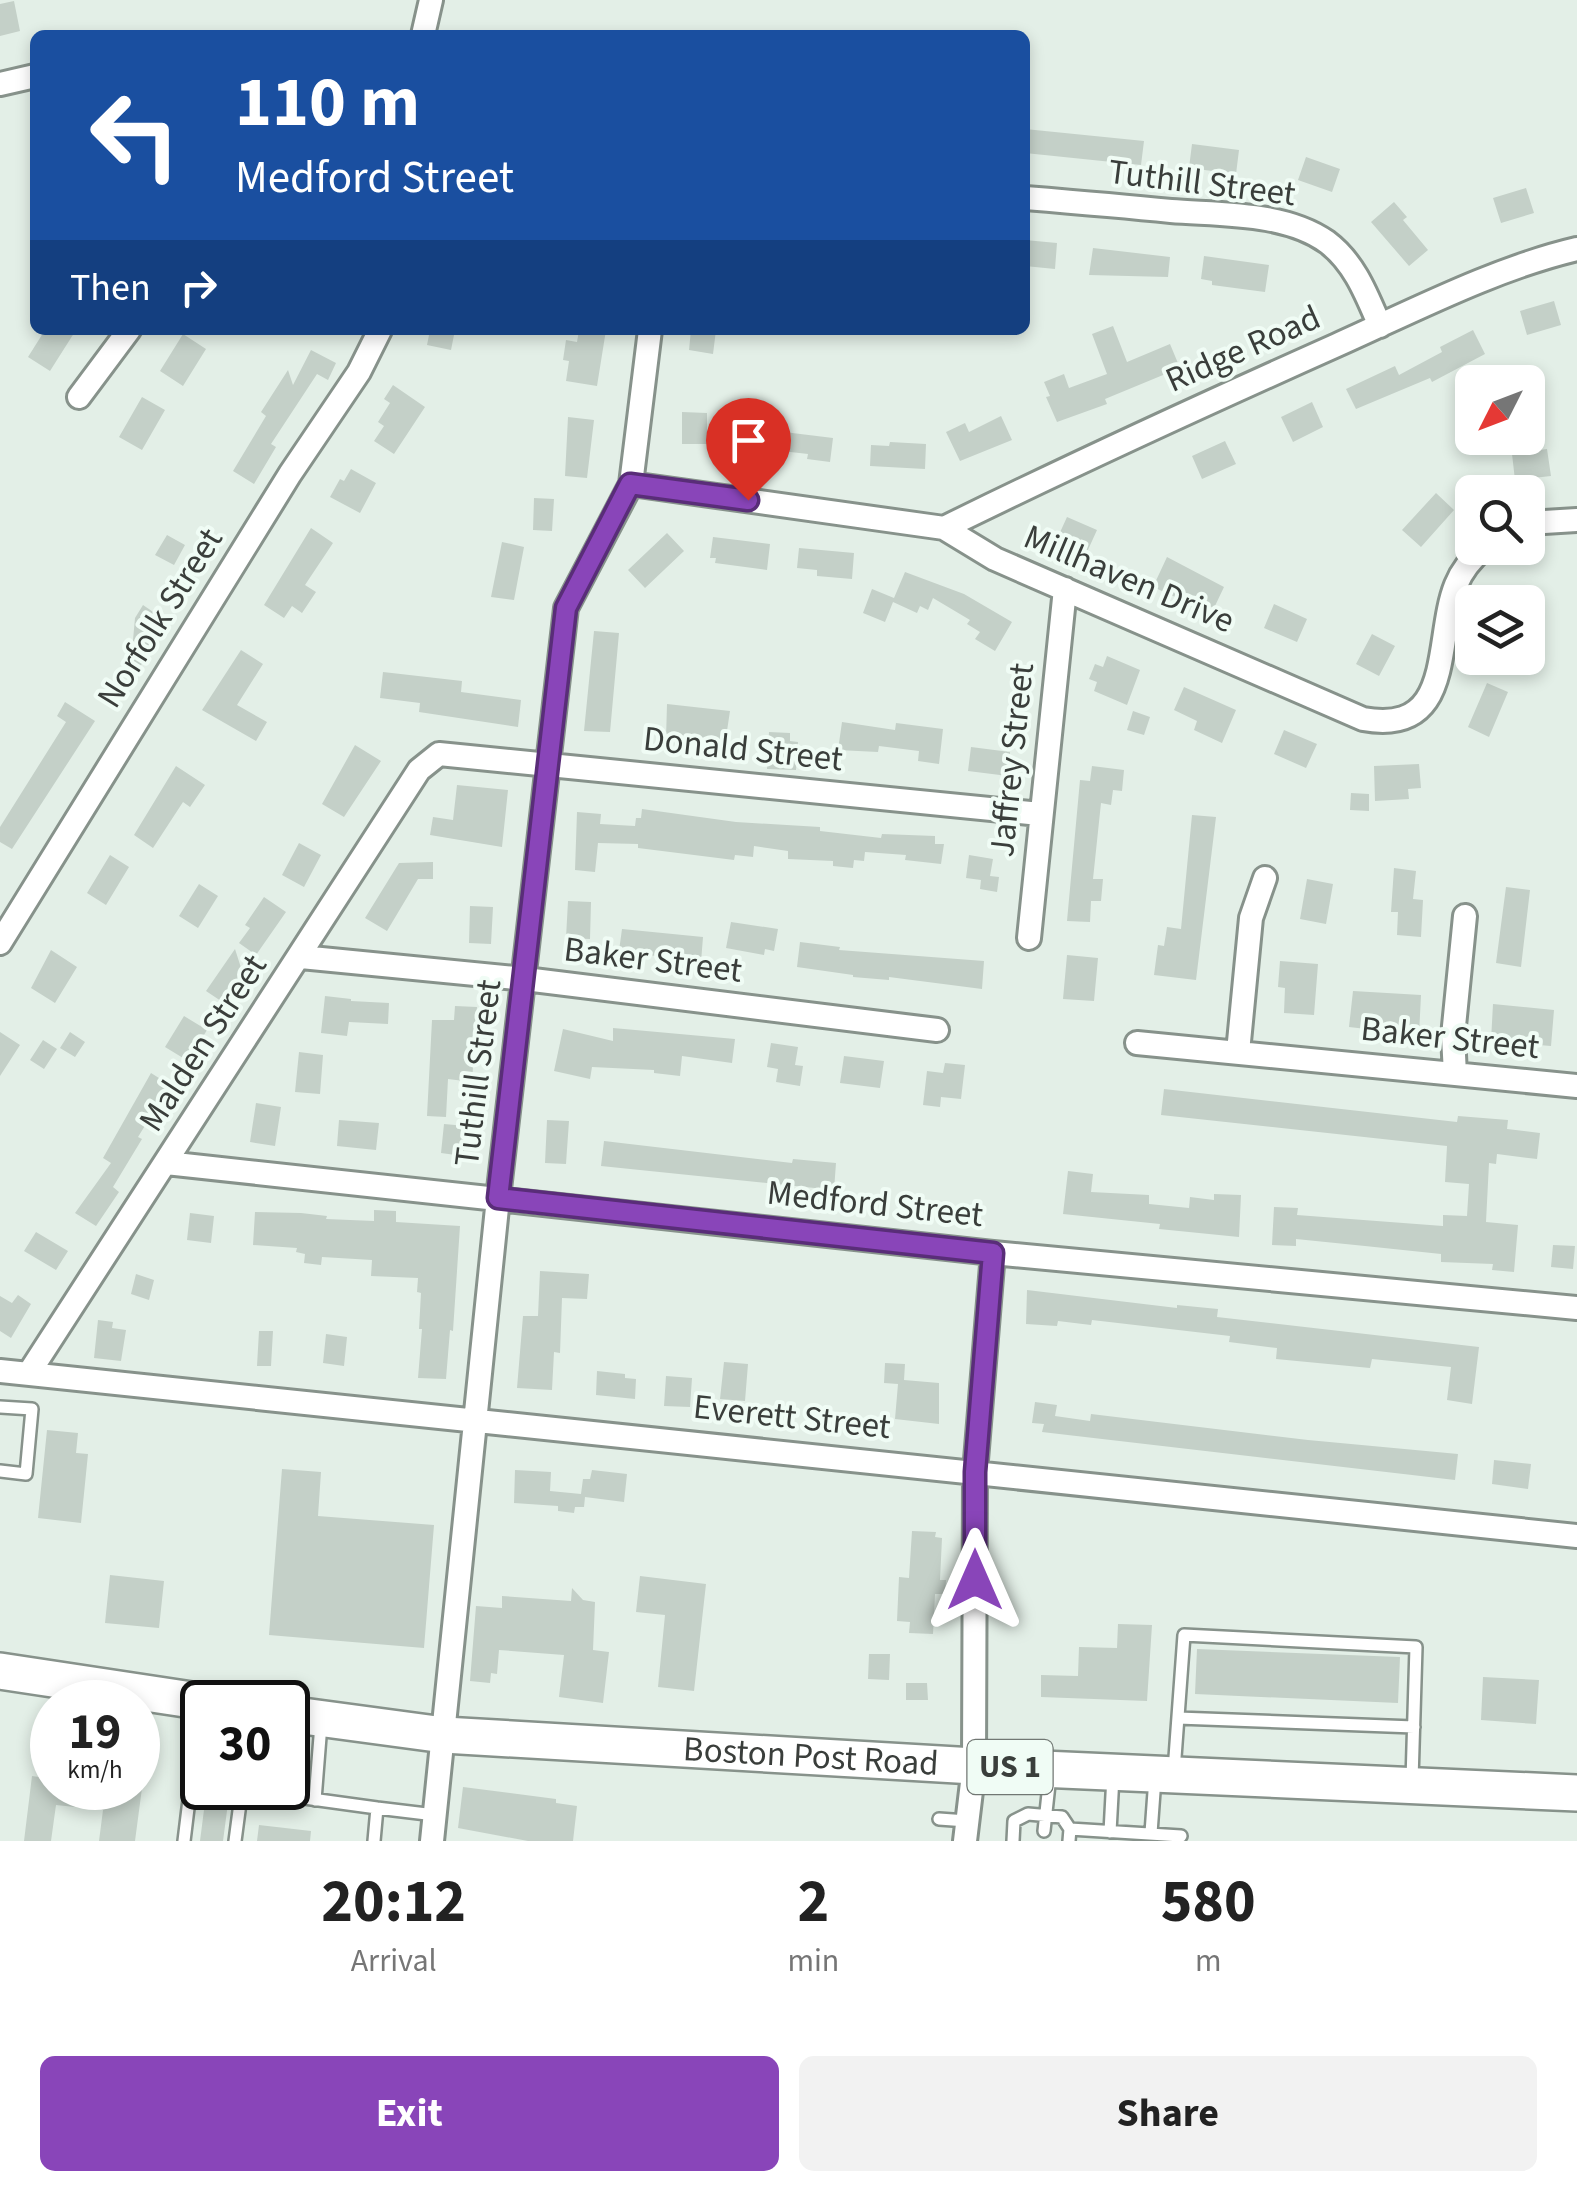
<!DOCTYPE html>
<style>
:root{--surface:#fff;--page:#f2f2f2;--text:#222;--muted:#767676;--accent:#8945b9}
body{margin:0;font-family:"Source Sans 3",sans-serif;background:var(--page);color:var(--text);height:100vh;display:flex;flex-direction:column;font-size:38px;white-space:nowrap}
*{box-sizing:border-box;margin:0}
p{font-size:32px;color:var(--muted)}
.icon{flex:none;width:55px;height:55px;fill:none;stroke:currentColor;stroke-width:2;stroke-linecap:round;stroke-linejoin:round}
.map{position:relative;height:1841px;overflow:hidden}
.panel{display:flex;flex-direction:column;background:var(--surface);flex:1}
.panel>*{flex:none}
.guide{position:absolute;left:30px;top:30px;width:1000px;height:305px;border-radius:15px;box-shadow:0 5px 15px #0003;background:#1a4fa0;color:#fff;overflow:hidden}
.needle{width:65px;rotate:228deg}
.buttons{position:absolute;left:1455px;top:365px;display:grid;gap:20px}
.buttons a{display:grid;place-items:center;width:90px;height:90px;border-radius:15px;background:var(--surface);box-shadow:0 5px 15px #0003;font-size:50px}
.speed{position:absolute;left:30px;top:1680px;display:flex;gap:20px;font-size:50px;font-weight:700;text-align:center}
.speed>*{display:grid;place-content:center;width:130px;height:130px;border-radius:50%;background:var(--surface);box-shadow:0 5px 15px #0003;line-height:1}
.speed small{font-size:25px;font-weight:400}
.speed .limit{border:5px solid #111;border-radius:15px;background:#fff;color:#111}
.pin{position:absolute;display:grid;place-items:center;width:85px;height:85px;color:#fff;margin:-102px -42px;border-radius:50% 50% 50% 0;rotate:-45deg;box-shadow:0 0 10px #0007}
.pin .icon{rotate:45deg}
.me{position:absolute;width:110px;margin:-55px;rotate:0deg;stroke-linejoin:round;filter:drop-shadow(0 0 8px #0008)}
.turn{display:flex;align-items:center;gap:35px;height:210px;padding:0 40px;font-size:45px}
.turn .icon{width:130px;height:130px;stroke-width:2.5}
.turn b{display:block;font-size:70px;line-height:85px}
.then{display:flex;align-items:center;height:95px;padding:0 40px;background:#0003;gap:20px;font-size:38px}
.eta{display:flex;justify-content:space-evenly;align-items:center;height:170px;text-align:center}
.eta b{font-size:60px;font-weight:700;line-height:70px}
.cta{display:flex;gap:20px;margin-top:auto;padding:20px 40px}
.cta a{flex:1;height:115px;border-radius:15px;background:var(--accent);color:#fff;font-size:40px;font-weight:700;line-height:115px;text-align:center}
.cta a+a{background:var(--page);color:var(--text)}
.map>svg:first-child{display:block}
</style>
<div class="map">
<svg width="1577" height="1841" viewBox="0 0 1577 1841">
<rect width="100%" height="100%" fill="#e3efe7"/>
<path fill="#c4d0c8" d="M14,1L20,31L0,36V4Z
M1025,129L1144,141L1141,165L1025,153Z
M1192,144L1239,150L1236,174L1189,168Z
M1306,157L1340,169L1332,192L1298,180Z
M1526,188L1534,213L1501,223L1493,198Z
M1394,202L1407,217L1403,220L1428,250L1409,266L1371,222Z
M1025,240L1057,243L1055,269L1025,266Z
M1093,248L1170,257L1168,277L1089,275Z
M1204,256L1269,265L1265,292L1212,285V281L1201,279Z
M1554,301L1561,325L1527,335L1520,311Z
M1113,326L1127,362L1170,344L1180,368L1105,399L1107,404L1057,422L1046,397L1050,396L1044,382L1064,374L1069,388L1107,374L1092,334Z
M45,330H76L50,371L28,357Z
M430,330H455L451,350L427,345Z
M579,330H606L597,386L566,381L569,361L563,360L566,340L577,342Z
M691,330H716L713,354L689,350Z
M1473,330L1485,354L1432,382L1430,378L1356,409L1346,389L1395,366L1399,375L1442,352L1440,347Z
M183,334L206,349L183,386L160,371Z
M311,350L336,363L328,380L317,374L271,444L276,447L254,484L233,471L266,416L261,412L288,370L293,385Z
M393,385L425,407L394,454L374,441L384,426L378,422L390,403L384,399Z
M142,397L165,410L142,450L119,437Z
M1312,402L1323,427L1293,442L1281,417Z
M682,412L707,413V444H682Z
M1001,416L1012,440L960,461L946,432L965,423L969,432Z
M568,417L594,420L587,478L565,476Z
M776,431L833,438L830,462L807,459L808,454L773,450Z
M1225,441L1236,464L1202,479L1192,456Z
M890,442L926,444L925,469L870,466L871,445L889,446Z
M1547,449L1551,476L1515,480L1512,454Z
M351,469L376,483L360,513L330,497L340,479L344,481Z
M1436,493L1454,510L1421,547L1402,530Z
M534,498L554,499L552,531L533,530Z
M1067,517L1097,530L1087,552L1057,539Z
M311,528L333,543L305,585L316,592L302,613L292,606L284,618L264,605Z
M667,533L684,551L645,588L628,570Z
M167,535L185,545L174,565L155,555Z
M713,537L770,544L767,570L715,563L716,558H710Z
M502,542L524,547L514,600L491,597Z
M799,548L854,553L852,579L817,576V570L797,568Z
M1167,557L1224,587L1214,608L1196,600L1193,605L1153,587Z
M905,572L964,594L1012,622L995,651L975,639L980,632L967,624L970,620L933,598L928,610L920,606L917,613L893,602L885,622L863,613L872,589L894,598Z
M1274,604L1307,619L1297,642L1264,628Z
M143,605L162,618L150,636L157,640L129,684L135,618Z
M594,631L619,633L610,732L584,731Z
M1372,634L1395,646L1379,676L1356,664Z
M241,650L263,664L237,705L267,722L256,741L202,710Z
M1107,656L1140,670L1127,705L1094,691L1097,682L1089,679L1095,664L1103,667Z
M383,672L462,681L461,692L521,700L518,727L419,712L420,703L380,698Z
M1487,683L1508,692L1489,737L1468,727Z
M1184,687L1236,710L1222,743L1194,730L1197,721L1174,710Z
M65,702L95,721L12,849L0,842V827L66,722L57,716Z
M667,704L730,711L725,744L666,739Z
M1133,711L1150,717L1144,735L1127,730Z
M842,722L895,730L896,723L943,729L939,764L918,761L919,751L879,746L878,752L838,750Z
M1284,730L1317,744L1306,768L1274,754Z
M769,732L790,733V741L798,742L796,770L767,769Z
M355,745L381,761L344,817L322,804Z
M971,747L1010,752L1008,776L968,771Z
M1419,764L1421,788L1408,789L1409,799L1375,801L1374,766Z
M176,766L205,785L190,807L183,802L153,848L134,835Z
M1092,766L1124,770L1122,791L1113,790L1111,805L1101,803L1093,879H1103L1101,901H1091L1090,922L1067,921L1080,780L1090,781Z
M457,785L508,790L502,847L430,835L433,817L453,820Z
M1351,793L1369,794V811L1350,810Z
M642,809L736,822L820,827V831L881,838L882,834L935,836V844H944L941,864L905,860L906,855L865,852L864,861L854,860L853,868L833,866V861L788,859V851L754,846L753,857L735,855L734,860L638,848V844L598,843L595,872L575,870L577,812L601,814L600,824L635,826L636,818H641Z
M1192,815L1216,817L1196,980L1154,975L1158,945L1164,946L1167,927L1181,929Z
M299,843L321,855L304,887L282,875Z
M110,855L129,867L106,905L87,893Z
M969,855L993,859L990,876L999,877L997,892L980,889L981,880L966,878Z
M433,862V879H418L387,931L365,918L399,863Z
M1394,868L1416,871L1413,899L1423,900L1421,937L1397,935L1398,912H1391Z
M1307,879L1333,884L1326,924L1300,919Z
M199,884L218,896L198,928L179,916Z
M1506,887L1530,890L1521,967L1496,963Z
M264,897L286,912L256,955L239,943L250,928L245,925Z
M568,901L591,902L590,939L566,938Z
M470,906L493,907L491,944L469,943Z
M731,922L778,929L774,951L765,949L764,955L726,948Z
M622,929L703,937L701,962L619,951Z
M800,942L840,947L839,950L984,961L982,989L889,977V980L853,977V975L797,967Z
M235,949L243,974L224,1003L206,991Z
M51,950L77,967L55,1003L31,988Z
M1067,955L1098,958L1094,1001L1063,999Z
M1280,961L1318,964L1314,1015L1284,1013L1285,988L1278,987Z
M1353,991L1421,995L1419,1035L1349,1027Z
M325,996L351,999V1001L389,1003L388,1024L349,1022L347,1036L321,1033Z
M1493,1004L1554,1010L1551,1046L1491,1041Z
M455,1006L477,1007L472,1082L448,1079L446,1117L427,1116L432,1020H454Z
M184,1016L207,1030L188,1061L165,1047Z
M613,1028L735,1039L732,1063L682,1056L680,1076L654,1073V1070L592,1067L590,1079L554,1071L563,1029L613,1041Z
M0,1032L20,1045L0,1076Z
M70,1032L85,1042L75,1057L60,1048Z
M43,1040L57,1049L44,1069L30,1060Z
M771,1043L798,1047L795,1065L803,1066L800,1086L776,1082L778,1069L767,1067Z
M299,1052L323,1055L320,1094L295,1092Z
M844,1056L884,1061L880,1088L840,1083Z
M945,1063L965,1065L961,1099L941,1097L940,1107L923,1105L927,1071L943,1073Z
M151,1073L170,1085L138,1137L142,1139L113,1187L119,1192L96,1226L75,1213L111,1163L103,1158Z
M1164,1089L1457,1122L1458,1116L1508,1120L1507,1129L1540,1133L1537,1159L1497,1154L1496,1164L1489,1163L1486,1222L1518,1225L1514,1272L1492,1270L1493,1264L1441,1262V1254L1365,1246L1296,1239V1246L1272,1245L1274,1207L1298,1208L1297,1215L1443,1226V1215L1467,1216L1469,1184L1445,1182L1447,1146L1161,1115Z
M256,1103L281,1107L275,1146L250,1142Z
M339,1120L379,1123L376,1150L337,1146Z
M547,1120L569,1121L566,1164L545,1163Z
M444,1124L466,1126L463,1156L441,1153Z
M604,1141L792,1163L793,1159L836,1163L834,1190L601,1166Z
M1068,1171L1093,1174L1091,1192L1149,1195V1204L1189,1208L1190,1197L1214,1200V1194L1241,1195L1239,1237L1159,1229L1160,1224L1063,1214Z
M374,1210L396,1211V1222L460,1226L453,1331L450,1330L446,1379L418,1378L422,1329H419L421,1293L417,1292L418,1278L371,1276L372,1260L322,1257L321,1265L304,1263L305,1254L296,1252L297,1248L253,1245L255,1212L301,1213L327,1216L326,1219L374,1221Z
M190,1213L214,1216L211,1243L187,1240Z
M36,1232L68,1251L56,1270L24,1251Z
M1553,1245L1575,1246L1573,1269L1551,1267Z
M540,1271L589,1274L587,1299L562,1298L560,1353L554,1352L552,1390L517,1388L523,1316H538Z
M136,1274L154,1280L149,1300L131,1294Z
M1027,1290L1177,1308V1305L1218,1309L1217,1317L1479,1347L1472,1404L1447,1400L1451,1367L1372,1359L1370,1368L1276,1359L1277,1348L1229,1342L1230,1336L1092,1320L1091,1325L1058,1321L1057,1326L1026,1324Z
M18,1295L31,1304L11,1338L0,1331V1296L12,1303Z
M98,1320L113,1322L112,1328L126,1330L121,1361L94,1358Z
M259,1331H273L271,1366H257Z
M326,1334L347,1337L344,1366L323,1363Z
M724,1362L748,1364L745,1401L720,1399Z
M885,1363L905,1364L904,1380L939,1383V1424L895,1419L898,1384L884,1383Z
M597,1371L625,1374V1378L636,1379L635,1399L596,1395Z
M666,1376L692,1378L690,1407L664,1406Z
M1035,1402L1057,1405L1055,1416L1090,1421L1091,1414L1308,1440L1458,1454L1455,1480L1042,1432L1044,1424L1032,1423Z
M47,1430L78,1433L76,1453L88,1454L81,1523L38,1518Z
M1494,1460L1531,1464L1528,1489L1492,1484Z
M282,1469L321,1472L318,1516L434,1525L424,1648L269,1635Z
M515,1470L551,1472L550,1491L581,1494L583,1479H590L592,1470L627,1474L624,1502L585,1497L584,1507H575L574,1513L558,1511V1506L514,1503Z
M912,1531L936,1532L935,1537L942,1538L940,1580H946L945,1594H935L933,1634L909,1633L910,1622L897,1621L899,1577L909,1578Z
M110,1575L164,1581L159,1628L105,1623Z
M640,1576L706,1584L694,1691L658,1687L665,1615L636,1612Z
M572,1588L583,1600L595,1602L593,1650L609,1652L603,1703L559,1697L564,1655L499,1650L497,1674L491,1673L490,1683L470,1681L476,1606L502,1608V1596L571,1601Z
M1118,1624L1152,1625L1147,1701L1041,1697V1675L1078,1676L1079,1647L1117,1648Z
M1197,1649L1400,1657L1398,1703L1195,1694Z
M869,1654H890L889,1680L868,1679Z
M1483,1677L1539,1680L1536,1724L1481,1720Z
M906,1683H927L928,1700H906Z
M32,1776L52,1779V1788H142L135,1841H99L103,1810L56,1805L51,1841H24Z
M463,1787L556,1799V1803L577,1806L573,1841H528L458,1828Z
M200,1788H230L223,1841H200L205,1802H198Z
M259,1825L311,1831L310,1841H257Z"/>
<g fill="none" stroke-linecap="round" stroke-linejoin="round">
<g stroke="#87928b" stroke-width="16">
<path id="service" d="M0,1407L32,1409L26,1474L0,1471
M1178,1718L1414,1727
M1174,1771L1184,1635L1416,1647L1412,1780
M268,1793L377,1808L374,1841
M315,1800L321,1724
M377,1808L435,1815
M939,1819L967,1821
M1070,1829L1181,1836
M1044,1831L1050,1775
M1110,1832L1113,1776
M1151,1833L1155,1778
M184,1841L194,1759L202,1748
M235,1841L242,1788
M1013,1841L1014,1821L1028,1814L1062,1817L1070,1829L1069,1841"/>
</g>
<g stroke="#87928b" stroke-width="28">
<path id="minor" d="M423,35L431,0
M0,84L35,76
M1025,198C1074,202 1122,206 1171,211C1220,215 1285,212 1327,242C1355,263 1367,296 1380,326
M79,397L129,330
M631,484L944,528L995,559L1363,719C1456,736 1434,639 1456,585C1462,570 1472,558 1484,548
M1528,523L1577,520
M944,528C1074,464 1205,404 1337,345C1413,311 1496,268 1577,249
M1029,938L1065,589
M0,943L290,474L359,372L380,330
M301,957L525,979L937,1030
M1137,1043L1577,1086
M1238,1052L1251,918L1265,878
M1455,1074L1453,1036L1465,916
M166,1163L993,1253L1577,1308
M0,1371L1577,1536
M29,1373L419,770L439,754L1040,814
M432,1841L498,1198L566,608L631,484L650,330
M965,1841L974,1766L975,1472L993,1253"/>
</g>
<g stroke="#87928b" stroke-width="40">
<g id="primary">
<path d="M0,1671L205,1702"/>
<path id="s1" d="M288,1714L444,1735L974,1766L1577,1793"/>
</g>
</g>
<use href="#service" stroke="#fff" stroke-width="11"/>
<use href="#minor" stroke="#fff" stroke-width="22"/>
<use href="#primary" stroke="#fff" stroke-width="35"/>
</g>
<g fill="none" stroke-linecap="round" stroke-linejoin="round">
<g stroke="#592d78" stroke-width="25">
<path id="route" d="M748,500L630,484L566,608L498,1198L993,1253L975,1472V1580"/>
</g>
<use href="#route" stroke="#8945b9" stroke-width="18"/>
</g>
<g text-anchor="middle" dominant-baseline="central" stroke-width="8" stroke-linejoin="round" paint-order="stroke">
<rect fill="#f0fcf5" stroke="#717773" stroke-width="2.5" x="967.5" y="1740" width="85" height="54" rx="8"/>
<g font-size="32" font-weight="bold" fill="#3a3e3b">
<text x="1010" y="1767">US 1</text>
</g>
<g font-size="35" fill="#3a3e3b" stroke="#f0fcf5">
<text transform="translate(1202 183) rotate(7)">Tuthill Street</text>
<text transform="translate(1243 349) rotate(-24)">Ridge Road</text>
<text transform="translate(1129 579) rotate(23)">Millhaven Drive</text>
<text transform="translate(160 618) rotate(-58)">Norfolk Street</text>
<text transform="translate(743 749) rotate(6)">Donald Street</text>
<text transform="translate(1012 760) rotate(-84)">Jaffrey Street</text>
<text transform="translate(653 960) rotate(7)">Baker Street</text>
<text transform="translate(1450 1038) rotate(6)">Baker Street</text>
<text transform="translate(203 1043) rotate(-57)">Malden Street</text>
<text transform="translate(478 1073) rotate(-83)">Tuthill Street</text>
<text transform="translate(875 1204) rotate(6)">Medford Street</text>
<text transform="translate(792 1417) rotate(6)">Everett Street</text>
<text stroke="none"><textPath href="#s1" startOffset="525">Boston Post Road</textPath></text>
</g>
</g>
</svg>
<div class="buttons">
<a><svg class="needle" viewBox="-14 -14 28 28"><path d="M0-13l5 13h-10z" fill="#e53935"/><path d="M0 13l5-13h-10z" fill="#767676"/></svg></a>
<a><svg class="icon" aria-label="search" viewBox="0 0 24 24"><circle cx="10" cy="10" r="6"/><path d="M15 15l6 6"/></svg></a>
<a><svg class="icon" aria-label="layers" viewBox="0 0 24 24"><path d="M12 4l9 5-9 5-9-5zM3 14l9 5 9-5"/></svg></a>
</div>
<div class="speed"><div>19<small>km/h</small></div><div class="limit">30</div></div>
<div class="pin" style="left:748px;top:500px;background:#d93025"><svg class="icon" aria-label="arrive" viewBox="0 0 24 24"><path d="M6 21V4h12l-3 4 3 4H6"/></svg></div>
<svg class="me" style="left:975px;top:1580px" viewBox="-20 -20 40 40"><path d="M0-17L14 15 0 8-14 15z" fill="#8945b9" stroke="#fff" stroke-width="4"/></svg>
<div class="guide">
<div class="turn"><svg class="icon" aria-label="left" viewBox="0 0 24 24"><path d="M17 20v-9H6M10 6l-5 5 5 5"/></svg><div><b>110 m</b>Medford Street</div></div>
<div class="then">Then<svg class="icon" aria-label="right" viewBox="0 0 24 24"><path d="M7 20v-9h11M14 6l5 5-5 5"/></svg></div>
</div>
</div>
<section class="panel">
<div class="eta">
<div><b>20:12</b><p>Arrival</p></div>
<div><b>2</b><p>min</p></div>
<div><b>580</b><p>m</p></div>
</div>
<div class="cta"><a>Exit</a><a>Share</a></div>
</section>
